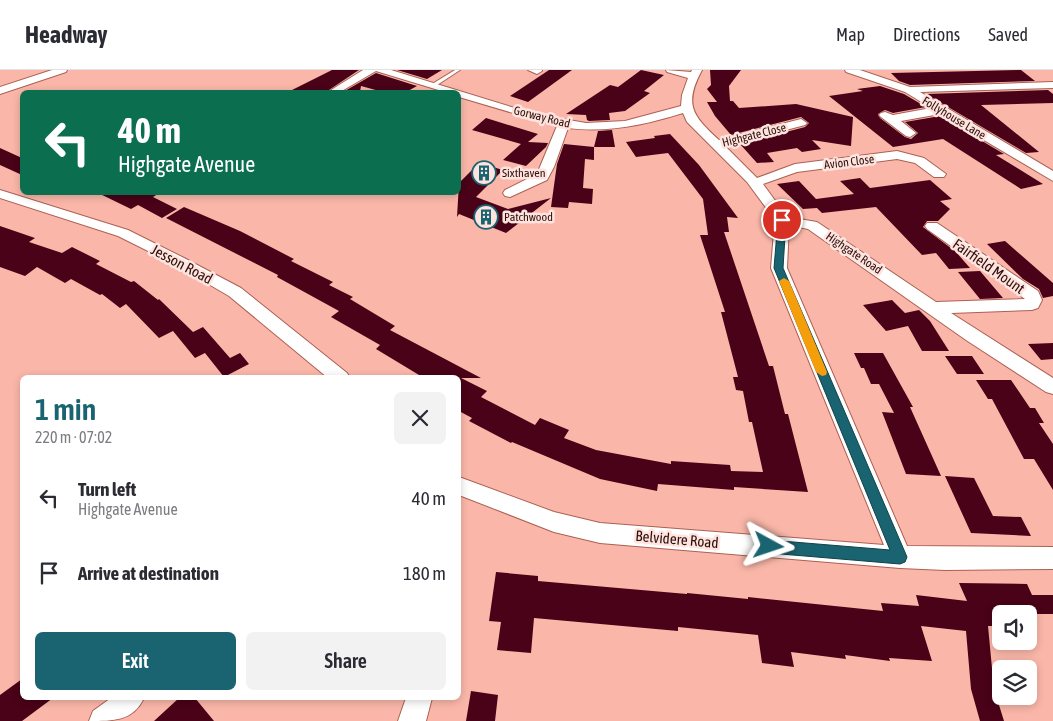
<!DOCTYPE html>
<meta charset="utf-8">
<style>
:root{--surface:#fff;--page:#f2f2f3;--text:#2b2b33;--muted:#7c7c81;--line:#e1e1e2;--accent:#1a6471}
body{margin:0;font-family:"Asap Condensed",sans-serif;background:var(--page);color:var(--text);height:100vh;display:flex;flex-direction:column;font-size:19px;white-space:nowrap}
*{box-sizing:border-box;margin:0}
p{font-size:16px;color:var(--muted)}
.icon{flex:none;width:28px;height:28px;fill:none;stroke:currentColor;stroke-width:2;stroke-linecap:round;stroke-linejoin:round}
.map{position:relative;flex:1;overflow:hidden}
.drawer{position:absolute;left:20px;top:305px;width:441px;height:325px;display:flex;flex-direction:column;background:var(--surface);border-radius:8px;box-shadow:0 2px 8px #0003}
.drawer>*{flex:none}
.banner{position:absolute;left:20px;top:20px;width:441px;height:105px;border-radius:8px;box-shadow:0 2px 8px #0003;background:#0b6e4f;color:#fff;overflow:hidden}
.tools{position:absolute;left:992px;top:535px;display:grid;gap:10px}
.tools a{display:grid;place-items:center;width:45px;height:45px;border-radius:8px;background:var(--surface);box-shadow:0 2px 8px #0003;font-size:25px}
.pin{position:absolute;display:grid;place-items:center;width:42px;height:42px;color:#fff;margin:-21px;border:2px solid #fff;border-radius:50%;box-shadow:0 1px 5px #0007}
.me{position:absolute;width:55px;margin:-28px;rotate:95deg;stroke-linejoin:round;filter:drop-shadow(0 0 4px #0008)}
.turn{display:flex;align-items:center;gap:18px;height:105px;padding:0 15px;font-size:22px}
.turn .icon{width:65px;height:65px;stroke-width:2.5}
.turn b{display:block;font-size:35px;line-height:42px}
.round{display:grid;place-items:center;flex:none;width:52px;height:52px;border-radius:8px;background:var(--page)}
.overview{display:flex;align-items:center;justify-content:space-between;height:85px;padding:0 15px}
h1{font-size:30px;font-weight:600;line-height:38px;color:var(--accent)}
.action{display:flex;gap:10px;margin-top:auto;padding:10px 15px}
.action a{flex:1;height:58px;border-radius:8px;background:var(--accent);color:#fff;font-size:20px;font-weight:600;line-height:58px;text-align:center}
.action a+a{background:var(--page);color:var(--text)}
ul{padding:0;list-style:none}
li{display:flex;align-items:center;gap:15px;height:75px;padding:0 15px}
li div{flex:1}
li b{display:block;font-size:19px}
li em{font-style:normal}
header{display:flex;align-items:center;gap:30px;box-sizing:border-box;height:70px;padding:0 25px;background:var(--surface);border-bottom:1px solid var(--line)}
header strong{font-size:24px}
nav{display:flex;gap:28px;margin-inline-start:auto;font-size:18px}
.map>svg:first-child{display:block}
</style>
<header>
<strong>Headway</strong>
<nav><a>Map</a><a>Directions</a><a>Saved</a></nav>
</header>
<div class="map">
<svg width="1053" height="651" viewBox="0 0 1053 651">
<rect width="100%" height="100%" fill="#fab7a9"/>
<path fill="#490217" d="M332,0H359L326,22H288Z
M397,0H442L427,9Z
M549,0H572L528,32L510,26Z
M641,0L664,5L644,21L650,23L625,41L609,43L610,50L589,51L587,50L586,45L566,44L610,15L618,17Z
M710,0H741L729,16L730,31H733L739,38L796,34L853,47L851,76L812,70L821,79L802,82L797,78L767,83L774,92L757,93L740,74L805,57L809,53L801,47L731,65L715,46L707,32H717L707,19L711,15Z
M1021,0L1035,11L910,15L899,11L891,3Z
M376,3L417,16L406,22H383L361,16L360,22H343Z
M880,16L904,24L926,37L893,43L885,40L878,44L880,48L905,67L911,69L918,63L905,52L940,46L1004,84L996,85L1043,114L1021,119L943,69L893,77L829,26L863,21L857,19Z
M1048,20L1053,24V33L981,35L1039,82L1026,83L926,24Z
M486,48L538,64L528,72L548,73L546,77L526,96L503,90L521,74L472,60Z
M612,60L615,77H594V90L585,89L583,118L593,119L592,134L569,132L568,138L551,137L557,94L564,74L594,77L598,61Z
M670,64L699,95L738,148L727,147L729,162H724L769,296H773L785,344H788L808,422L734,417V420L658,414L657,421L600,409L512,372L511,373L469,351L472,348L459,341V308H424L376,279L380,275L331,247L339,241L277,207L278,205L166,148L184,137L240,161L294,189L291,191L333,212L329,215L353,227L350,229L395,256L390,260L481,308H461L487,321L481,327L535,355L540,348L569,360L564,368L596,380L671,394V391L730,395L731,401L763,402L752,352H749L743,321L736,320L733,307H738L721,242H725L700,165H708L703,129L668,83L636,87L626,72L655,68L654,66Z
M0,78L22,88V105L0,95Z
M479,93L503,100L476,127L508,139L551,128L506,163L459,144L457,147L459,113Z
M860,108L870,118L930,110L952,129L940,131L950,139L938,151H927L923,157L956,182L970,198L949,199L936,183L922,185L876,137L822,143L817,138L803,139L777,114L799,111L816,129L854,124L840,111Z
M96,122H161L153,127L177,139L162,148L138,135L131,139Z
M0,156L35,168L29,172L62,183L72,177L100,191L96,194L131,212L134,211L158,230L159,229L193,262L203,257L230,288L240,283L249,294L224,307L205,283L195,288L173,261L159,268L126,234L120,238L102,224L100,225L71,209L65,213L37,197L25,206L0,197Z
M1005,171L1053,213V226L1043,228L1039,219L1023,209L987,174Z
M980,201L1003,228L980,229L958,202Z
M892,230L905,243L919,240L930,251L949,281H922L908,256L886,261L863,235Z
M1053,273V289L1041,290L1028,274Z
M854,283H883L913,337H910L941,406L906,404L882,342L894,343L879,314H871L864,298H861Z
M945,286H972L984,304H957Z
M976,310H1011L1030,338H1035L1044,353H1039L1053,374V420L1034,389H1024L992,329H988Z
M945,406L974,408L993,446L1021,447L1031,466L971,463Z
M496,502L538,506V511L687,524V523L748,529V527L883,541L881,533L919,536L916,525L967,531L959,513L1027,514L1032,525H1053V544H1001V556H988L994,619L1004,651H980L971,619L966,561L921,556L932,591L889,588L890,591L845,585L846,589L791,582L794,597L762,593L758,565L678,557V561L534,548L531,583L497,580L501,552L489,551Z
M22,609V628H53L22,651H0V625Z
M471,621L498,625L495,651H466Z
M179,628H195L214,651H154Z"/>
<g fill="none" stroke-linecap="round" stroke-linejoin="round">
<g stroke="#ac6052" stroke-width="2">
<path id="service" d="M455,0H460L434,17L429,16Z"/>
</g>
<g stroke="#ac6052" stroke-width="2">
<path id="minor" d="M52,0H67L66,2L0,24V17Z
M363,0H391L534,44L586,53L625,51L681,36L682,25L688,8L667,2L666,0L691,2L692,0H702C683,35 693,46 719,70L801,49L807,53L805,55L725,76L757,108L795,94L897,81L924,88L946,104L944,107H934L915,93L897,89L797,102L763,114L787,147L817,152L936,232L1025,229L927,159L925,156L927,153H937L1038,221L1042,230L1038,238L1032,240L951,243L1053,308V324L1046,322L966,270L808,159L789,155L787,198L907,476L1053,477V499L945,500L900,498L600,473L554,462L459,425V407L554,442L600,453L884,475L771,198L775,150L747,112L687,52L683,43C644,55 609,63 568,58L554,97L547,110L510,127L505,126L503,123L505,120L537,104L557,56L459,27V22H445L376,1L340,22H328Z
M528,0H542V1L537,4Z
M845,0H860L910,17L1053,12V18L920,22L1053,101V111L940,44L901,51L916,63L910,67L906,66L881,47L879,45L881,43L885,42L893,45L931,38L905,22L846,2Z
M0,120L128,160L184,188L241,218L347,303L350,308H328L229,226L174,194L118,166L0,128Z
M111,628H144C133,651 114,651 89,651L93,641Z
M406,628H432L426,651H398Z"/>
</g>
<use href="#service" fill="#fff" fill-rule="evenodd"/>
<use href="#minor" fill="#fff" fill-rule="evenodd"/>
</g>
<path fill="#1a6471" stroke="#114149" d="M782,147L786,150L783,198L907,487L905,492L900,494L769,483L764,481L762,476L764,472L769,470L890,480L774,198L778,150Z"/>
<path fill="#f59e0b" d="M784,208L789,211L827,302L826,305L822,306L816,302L779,211Z"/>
<defs>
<g id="building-ring" transform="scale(1.25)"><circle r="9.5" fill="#fee3de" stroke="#1a6471" stroke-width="1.5"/><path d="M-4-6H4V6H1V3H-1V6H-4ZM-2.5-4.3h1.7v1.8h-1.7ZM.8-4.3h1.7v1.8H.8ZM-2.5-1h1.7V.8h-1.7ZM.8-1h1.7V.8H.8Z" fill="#1a6471"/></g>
</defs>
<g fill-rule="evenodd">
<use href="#building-ring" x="484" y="103"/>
<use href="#building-ring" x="486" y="147"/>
</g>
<g text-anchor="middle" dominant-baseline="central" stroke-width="5" stroke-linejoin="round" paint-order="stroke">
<g font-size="12" fill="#2e100b" stroke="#fee3de">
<text transform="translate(542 47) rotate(14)">Gorway Road</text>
<text transform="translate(954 48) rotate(31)">Follyhouse Lane</text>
<text transform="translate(754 65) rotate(-14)">Highgate Close</text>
<text transform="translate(849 92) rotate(-7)">Avion Close</text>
<text transform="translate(854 183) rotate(34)">Highgate Road</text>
</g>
<g font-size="12" fill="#2e100b" stroke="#fee3de" text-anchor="start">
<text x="502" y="103">Sixthaven</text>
<text x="504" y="147">Patchwood</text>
</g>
<g font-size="15" fill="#2e100b" stroke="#fee3de">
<text transform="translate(182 194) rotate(28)">Jesson Road</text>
<text transform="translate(989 196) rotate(35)">Fairfield Mount</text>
<text transform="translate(677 469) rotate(5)">Belvidere Road</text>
</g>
</g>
</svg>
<div class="tools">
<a><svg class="icon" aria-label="sound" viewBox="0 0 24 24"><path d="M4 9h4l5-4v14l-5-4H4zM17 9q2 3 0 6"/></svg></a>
<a><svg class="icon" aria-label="layers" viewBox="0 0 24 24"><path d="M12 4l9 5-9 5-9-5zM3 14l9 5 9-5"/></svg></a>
</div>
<div class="pin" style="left:782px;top:150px;background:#d93025"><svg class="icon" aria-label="arrive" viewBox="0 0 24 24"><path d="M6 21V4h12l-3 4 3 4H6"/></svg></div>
<svg class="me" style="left:769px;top:476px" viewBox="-20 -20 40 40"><path d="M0-17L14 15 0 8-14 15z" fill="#1a6471" stroke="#fff" stroke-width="4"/></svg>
<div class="banner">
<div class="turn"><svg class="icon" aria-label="left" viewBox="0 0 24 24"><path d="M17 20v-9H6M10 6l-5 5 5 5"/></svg><div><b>40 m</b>Highgate Avenue</div></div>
</div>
<section class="drawer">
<div class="overview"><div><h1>1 min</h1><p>220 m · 07:02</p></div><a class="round"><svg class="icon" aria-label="close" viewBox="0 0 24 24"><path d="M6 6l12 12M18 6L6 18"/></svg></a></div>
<ul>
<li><svg class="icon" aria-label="left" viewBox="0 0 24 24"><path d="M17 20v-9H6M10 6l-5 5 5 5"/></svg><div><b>Turn left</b><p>Highgate Avenue</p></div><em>40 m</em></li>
<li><svg class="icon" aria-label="arrive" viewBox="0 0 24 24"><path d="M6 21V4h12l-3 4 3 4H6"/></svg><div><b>Arrive at destination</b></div><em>180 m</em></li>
</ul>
<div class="action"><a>Exit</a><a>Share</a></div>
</section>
</div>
